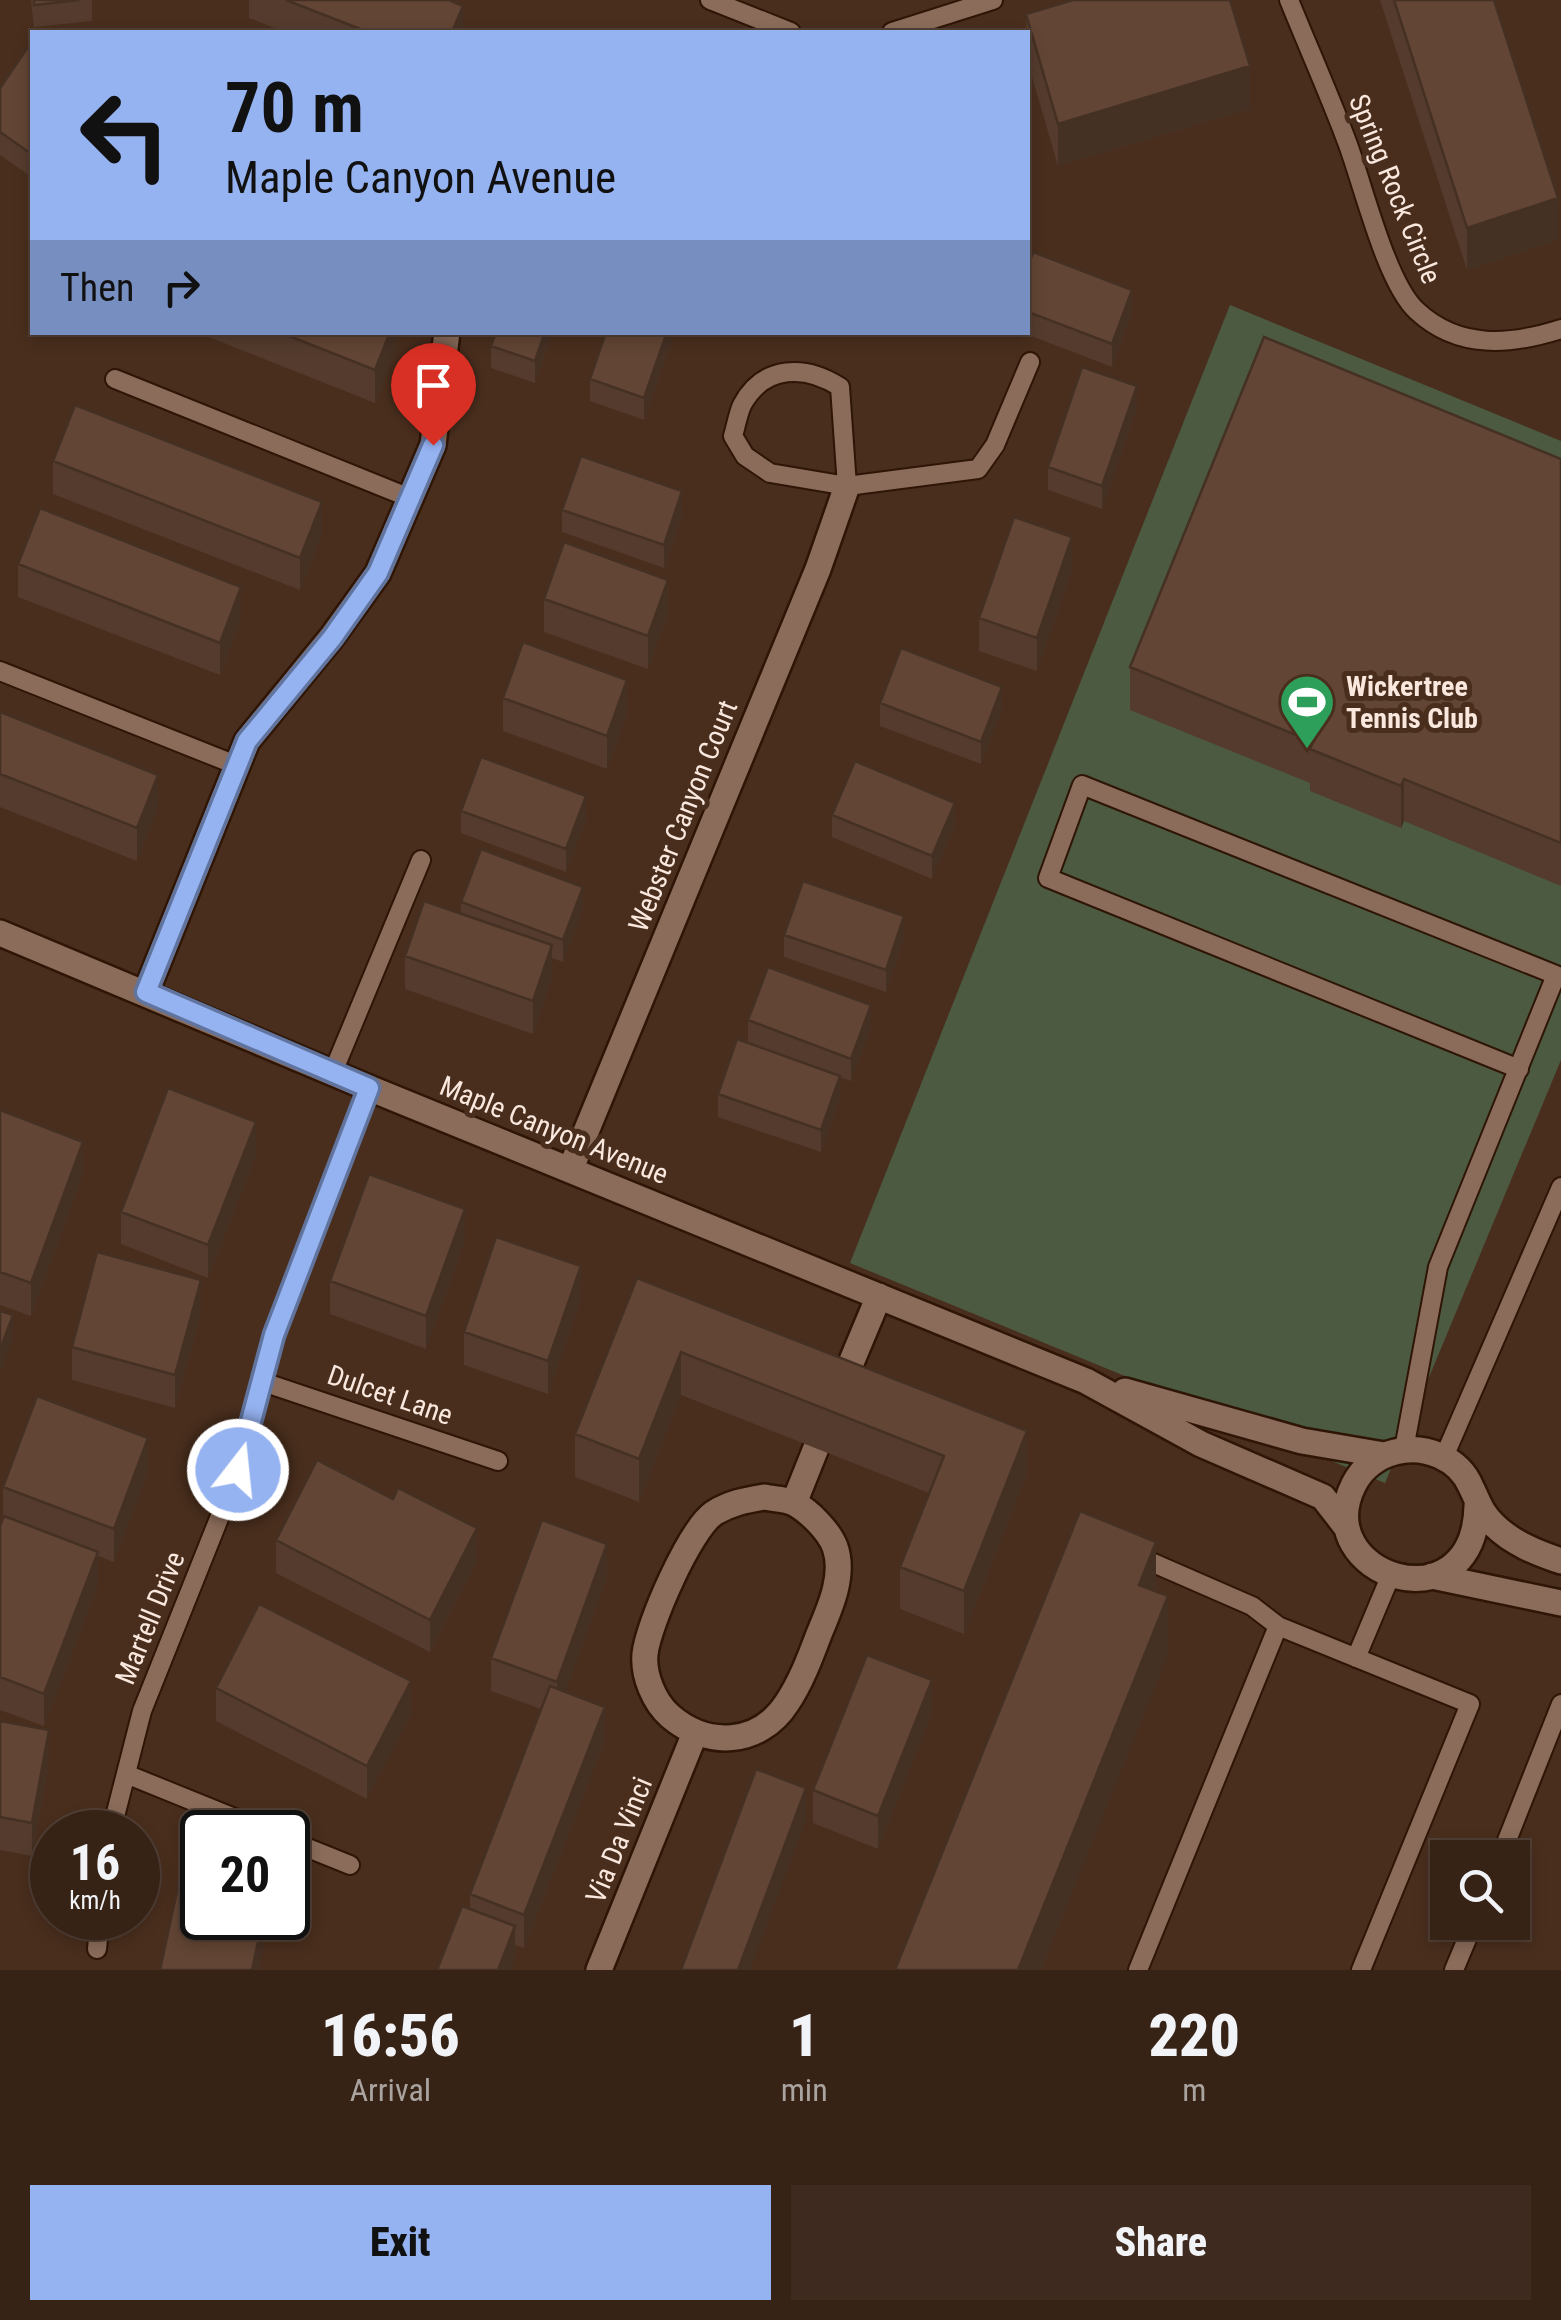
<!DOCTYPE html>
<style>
:root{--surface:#372216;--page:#3e2a1f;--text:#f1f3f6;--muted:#aaa4a1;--line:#513f35;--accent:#95b2f1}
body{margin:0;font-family:"Roboto Condensed",sans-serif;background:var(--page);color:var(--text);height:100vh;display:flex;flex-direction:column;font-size:38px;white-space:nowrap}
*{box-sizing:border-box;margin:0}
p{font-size:32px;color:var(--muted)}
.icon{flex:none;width:55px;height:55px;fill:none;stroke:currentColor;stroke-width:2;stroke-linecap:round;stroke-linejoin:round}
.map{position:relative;height:1970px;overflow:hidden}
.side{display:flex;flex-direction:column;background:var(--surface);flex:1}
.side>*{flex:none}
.top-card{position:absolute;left:30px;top:30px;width:1000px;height:305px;border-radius:0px;box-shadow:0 5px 15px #0003,0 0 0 2px var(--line);background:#95b2f1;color:#111;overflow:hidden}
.controls{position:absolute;left:1430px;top:1840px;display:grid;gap:20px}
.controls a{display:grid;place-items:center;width:100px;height:100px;border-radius:0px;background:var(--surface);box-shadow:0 5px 15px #0003,0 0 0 2px var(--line);font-size:50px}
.speed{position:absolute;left:30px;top:1810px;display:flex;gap:20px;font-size:50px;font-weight:700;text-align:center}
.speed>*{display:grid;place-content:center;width:130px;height:130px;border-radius:50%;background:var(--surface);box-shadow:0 5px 15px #0003,0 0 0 2px var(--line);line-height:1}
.speed small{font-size:25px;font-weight:400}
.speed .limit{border:5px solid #111;border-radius:15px;background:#fff;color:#111}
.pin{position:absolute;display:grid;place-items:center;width:85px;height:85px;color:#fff;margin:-102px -42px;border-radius:50% 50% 50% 0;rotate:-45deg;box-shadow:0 0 10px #0007}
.pin .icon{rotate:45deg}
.me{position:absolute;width:110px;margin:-55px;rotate:16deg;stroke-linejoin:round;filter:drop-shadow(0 0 8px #0008)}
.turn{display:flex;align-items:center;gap:35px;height:210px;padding:0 30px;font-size:45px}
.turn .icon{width:130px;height:130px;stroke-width:2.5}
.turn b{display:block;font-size:70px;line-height:85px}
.then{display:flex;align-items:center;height:95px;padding:0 30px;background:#0003;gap:20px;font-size:38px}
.eta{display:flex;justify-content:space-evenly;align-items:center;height:170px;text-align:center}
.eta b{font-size:60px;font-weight:800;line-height:70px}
.primary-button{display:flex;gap:20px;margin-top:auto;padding:20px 30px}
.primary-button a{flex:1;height:115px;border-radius:0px;background:var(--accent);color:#111;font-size:40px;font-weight:800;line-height:115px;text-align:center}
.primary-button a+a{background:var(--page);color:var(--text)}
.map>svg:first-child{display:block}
</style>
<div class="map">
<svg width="1561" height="1970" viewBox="0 0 1561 1970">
<rect width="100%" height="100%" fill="#492e1d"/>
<path fill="#4b5a40" d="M1230,305L1561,441V1060L1385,1483L850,1263Z"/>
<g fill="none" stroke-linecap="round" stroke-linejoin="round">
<g stroke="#2e1505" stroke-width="22">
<path id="service" d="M710,0L791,32
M1289,0C1308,47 1329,94 1347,142C1363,184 1386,283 1417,311C1459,350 1511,345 1561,329
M892,32L993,0
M115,379L410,498
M847,486L840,387C806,365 764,364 742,405C738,414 736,426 733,436L745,456L770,473L847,486L978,469L995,445L1030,362
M0,671L236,765
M333,1072L421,860
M263,1382L498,1461
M1404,1449L1438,1267L1556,975L1082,785L1048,878L1519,1069
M1444,1457L1561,1187
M1135,1555L1252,1606L1278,1626L1470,1704L1361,1970
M1356,1658L1390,1577
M126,1774L269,1832
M111,1832L142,1711L238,1471L274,1335L369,1088
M288,1840L350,1865
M1500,1858L1561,1704
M97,1949L100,1918
M1138,1970L1278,1626
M1454,1970L1474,1922"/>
</g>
<g stroke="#2e1505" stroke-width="30">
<path id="minor" d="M0,933L369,1088L1086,1381L1201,1444L1323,1497L1347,1528
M146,992L247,741L332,637L378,573L433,445L447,332
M571,1168L818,569L847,486
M1125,1391L1302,1441L1384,1455
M838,1394L879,1296
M764,1497C773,1499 785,1499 794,1503C809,1511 829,1531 835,1547C845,1575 830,1608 819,1634C810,1658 801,1682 787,1703C759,1746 707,1748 670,1716C654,1702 643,1675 645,1654C648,1625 690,1529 714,1513C730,1503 746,1500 764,1497Z
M794,1503L816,1448
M1477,1506C1474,1630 1307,1576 1354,1484C1362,1468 1378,1456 1395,1452C1424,1444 1459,1458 1471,1487C1479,1503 1481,1513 1494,1525C1512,1543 1537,1553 1561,1561
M1432,1576L1561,1603
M599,1970L695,1733"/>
</g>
<use href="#service" stroke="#8b6c5a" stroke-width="18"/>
<use href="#minor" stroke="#8b6c5a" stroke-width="25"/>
</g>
<path fill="#543b2d" d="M31,0H92V21L34,27Z
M249,0H449L463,32H285L249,18Z
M1380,0H1494L1558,240L1467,270Z
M1026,14L1250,109L1058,166L1028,63Z
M32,50L30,176L0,155V88Z
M1028,267L1132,313L1112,367L1021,332H1028Z
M196,332H397V348L375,403Z
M496,332H553L535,383L491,368V346Z
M675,332L644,420L590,401V379Z
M1137,408L1102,509L1048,490V467Z
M1561,459V886L1404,821L1401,828L1310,791V783L1130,710V667Z
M53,461L322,535L300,590L53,494Z
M562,510L682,514L664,568L562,532Z
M18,564L241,619L220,675L18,597Z
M1072,570L1037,671L979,651V618Z
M544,599L668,613L648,669L544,632Z
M503,698L627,713L607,769L503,731Z
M880,703L1002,709L981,764L880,726Z
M0,712L158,807L137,861L0,807Z
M461,811L586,819L566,872L461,833Z
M832,815L955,825L932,879L832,837Z
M461,902L583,909L563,962L552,958V978L533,1034L405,989V956L461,914Z
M784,935L904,938L886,992L784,957Z
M748,1020L871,1028L851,1081L840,1077V1098L821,1152L718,1117V1094L748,1043Z
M0,1110L83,1174L31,1316L0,1305Z
M256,1155L208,1278L121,1244V1212Z
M465,1241L426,1349L330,1314V1281Z
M637,1278L1027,1474L964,1634L900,1609V1567L929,1493L681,1395L639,1502L575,1477V1434Z
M581,1299L548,1394L464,1365V1332Z
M201,1313L175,1408L72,1380V1347Z
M148,1471L114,1562L98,1556V1585L44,1726L0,1710V1526L3,1519V1487Z
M393,1499L477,1561L430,1652L276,1573V1540Z
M607,1577L565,1692L605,1740L524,1948L515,1945V1959L470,1909V1894L541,1709L491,1691V1658Z
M216,1688L411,1714L367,1799L216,1721Z
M932,1713L878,1849L813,1823V1790Z
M0,1721L49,1763L32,1856L0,1850Z"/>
<path fill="#453024" d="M463,6V32H452Z
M1250,66V109L1058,166V124Z
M32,149V171L30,176V153Z
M1558,198V240L1467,270V228Z
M1132,290V313L1112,367V344Z
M390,332H397V348L375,403V370Z
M545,332H553L535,383V361Z
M667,332H675L644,420V398Z
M1137,386V408L1102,509V486Z
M682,491V514L664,568V545Z
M322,502V535L300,590V558Z
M1072,537V570L1037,671V638Z
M668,580V613L648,669V636Z
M241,587V619L220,675V643Z
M627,680V713L607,769V736Z
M1002,687V709L981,764V742Z
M158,775V807L137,861V828Z
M1404,779V821L1401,828V786Z
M586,796V819L566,872V849Z
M955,803V825L932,879V856Z
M583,887V909L563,962V940Z
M904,916V938L886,992V970Z
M552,945V978L533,1034V1001Z
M871,1005V1028L851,1081V1059Z
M840,1076V1098L821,1152V1130Z
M256,1122V1155L208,1278V1245Z
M83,1142V1174L31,1316V1283Z
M465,1209V1241L426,1349V1316Z
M581,1266V1299L548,1394V1361Z
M201,1280V1313L175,1408V1375Z
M13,1315V1338L0,1373V1350Z
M681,1352V1395L639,1502V1459Z
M1027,1431V1474L964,1634V1591Z
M148,1438V1471L114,1562V1529Z
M477,1528V1561L430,1652V1620Z
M1156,1542V1601L1139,1585Z
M607,1544V1577L557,1715V1682Z
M98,1552V1585L44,1726V1694Z
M1168,1596V1655L1041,1970H1018Z
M932,1680V1713L878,1849V1816Z
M411,1681V1714L367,1799V1766Z
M605,1707V1740L524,1948V1915Z
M49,1730V1763L32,1856V1823Z
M806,1788V1820L750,1970H738Z
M263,1918H270L259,1970H252Z
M515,1926V1959L511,1970H498Z"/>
<path fill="#624534" stroke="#453024" stroke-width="2.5" d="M34,0H79L34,5Z
M286,0H449L463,6L452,32H368Z
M1073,0H1230L1250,66L1058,124L1026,14Z
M1394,0H1494L1558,198L1467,228Z
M28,47L32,50V149L30,153L0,132V88Z
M1033,252L1132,290L1112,344L1028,312V267Z
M279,332H390L375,370Z
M496,332H545L535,361L491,346Z
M606,332H667L644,398L590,379Z
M1264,337L1561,459V843L1404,779L1401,786L1310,749L1313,742L1130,667Z
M1082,367L1137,386L1102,486L1048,467Z
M75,405L322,502L300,558L53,461Z
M581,456L682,491L664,545L562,510Z
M40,508L241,587L220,643L18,564Z
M1014,517L1072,537L1037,638L979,618Z
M564,542L668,580L648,636L544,599Z
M523,642L627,680L607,736L503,698Z
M901,648L1002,687L981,742L880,703Z
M0,712L158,775L137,828L0,774Z
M481,757L586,796L566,849L461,811Z
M855,761L955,803L932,856L832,815Z
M481,849L583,887L563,940L461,902Z
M803,881L904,916L886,970L784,935Z
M424,901L552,945L533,1001L405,956Z
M768,967L871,1005L851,1059L748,1020Z
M737,1039L840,1076L821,1130L718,1094Z
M168,1088L256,1122L208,1245L121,1212Z
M0,1110L83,1142L31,1283L0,1272Z
M369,1174L465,1209L426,1316L330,1281Z
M496,1237L581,1266L548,1361L464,1332Z
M97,1252L201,1280L175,1375L72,1347Z
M637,1278L1027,1431L964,1591L900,1567L944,1456L681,1352L639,1459L575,1434Z
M0,1311L13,1315L0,1350Z
M37,1396L148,1438L114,1529L3,1487Z
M317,1460L393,1499L398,1488L477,1528L430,1620L276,1540Z
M1080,1511L1156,1542L1139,1585L1168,1596L1018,1970H895Z
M4,1516L98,1552L44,1694L0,1677V1526Z
M542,1520L607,1544L557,1682L491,1658Z
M259,1604L411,1681L367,1766L216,1688Z
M867,1655L932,1680L878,1816L813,1790Z
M550,1686L605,1707L524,1915L470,1894Z
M0,1721L49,1730L32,1823L0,1817Z
M756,1769L806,1788L738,1970H681Z
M188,1840L202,1843V1918H263L252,1970H160Z
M462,1906L515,1926L498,1970H437Z"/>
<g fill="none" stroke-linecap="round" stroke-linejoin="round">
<g stroke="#61749d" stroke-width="25">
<path id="route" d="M238,1470L274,1335L369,1088L146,992L247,741L332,638L378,573L433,445"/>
</g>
<use href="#route" stroke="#95b2f1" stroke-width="18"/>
</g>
<defs>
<g id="stadium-pin" transform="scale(2.875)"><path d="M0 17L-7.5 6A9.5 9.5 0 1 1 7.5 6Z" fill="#2e9e5b" stroke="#492e1d"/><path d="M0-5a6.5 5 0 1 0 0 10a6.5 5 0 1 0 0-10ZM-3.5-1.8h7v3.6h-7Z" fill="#fff"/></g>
</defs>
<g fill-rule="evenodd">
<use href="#stadium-pin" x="1307" y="702"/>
</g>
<g text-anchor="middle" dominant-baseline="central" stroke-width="10" stroke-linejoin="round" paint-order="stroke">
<g font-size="28" fill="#fae8de" stroke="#492e1d">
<text transform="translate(1395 189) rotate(68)">Spring Rock Circle</text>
<text transform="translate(683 816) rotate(-68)">Webster Canyon Court</text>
<text transform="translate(554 1130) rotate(22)">Maple Canyon Avenue</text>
<text transform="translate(390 1395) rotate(19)">Dulcet Lane</text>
<text transform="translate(150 1618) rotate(-68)">Martell Drive</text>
<text transform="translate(619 1840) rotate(-68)">Via Da Vinci</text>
</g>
<g font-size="28" font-weight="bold" fill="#fae8de" stroke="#492e1d" text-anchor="start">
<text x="1346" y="686">Wickertree<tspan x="1346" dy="32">Tennis Club</tspan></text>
</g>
</g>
</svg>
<div class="controls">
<a><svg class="icon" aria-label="search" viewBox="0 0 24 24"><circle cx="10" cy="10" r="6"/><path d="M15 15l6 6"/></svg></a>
</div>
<div class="speed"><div>16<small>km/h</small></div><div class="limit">20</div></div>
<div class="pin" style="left:433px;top:445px;background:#d93025"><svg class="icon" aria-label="arrive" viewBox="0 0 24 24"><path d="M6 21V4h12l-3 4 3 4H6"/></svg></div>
<svg class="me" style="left:238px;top:1470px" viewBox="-20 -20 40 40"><circle r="17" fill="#95b2f1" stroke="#fff" stroke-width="3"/><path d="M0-11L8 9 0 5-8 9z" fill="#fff"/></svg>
<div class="top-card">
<div class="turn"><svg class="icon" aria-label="left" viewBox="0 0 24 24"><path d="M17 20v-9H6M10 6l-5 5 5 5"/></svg><div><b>70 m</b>Maple Canyon Avenue</div></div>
<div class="then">Then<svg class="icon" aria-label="right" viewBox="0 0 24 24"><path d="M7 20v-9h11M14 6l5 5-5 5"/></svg></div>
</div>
</div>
<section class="side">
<div class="eta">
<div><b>16:56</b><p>Arrival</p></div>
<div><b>1</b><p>min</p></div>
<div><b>220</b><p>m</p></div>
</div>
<div class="primary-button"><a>Exit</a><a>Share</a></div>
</section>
